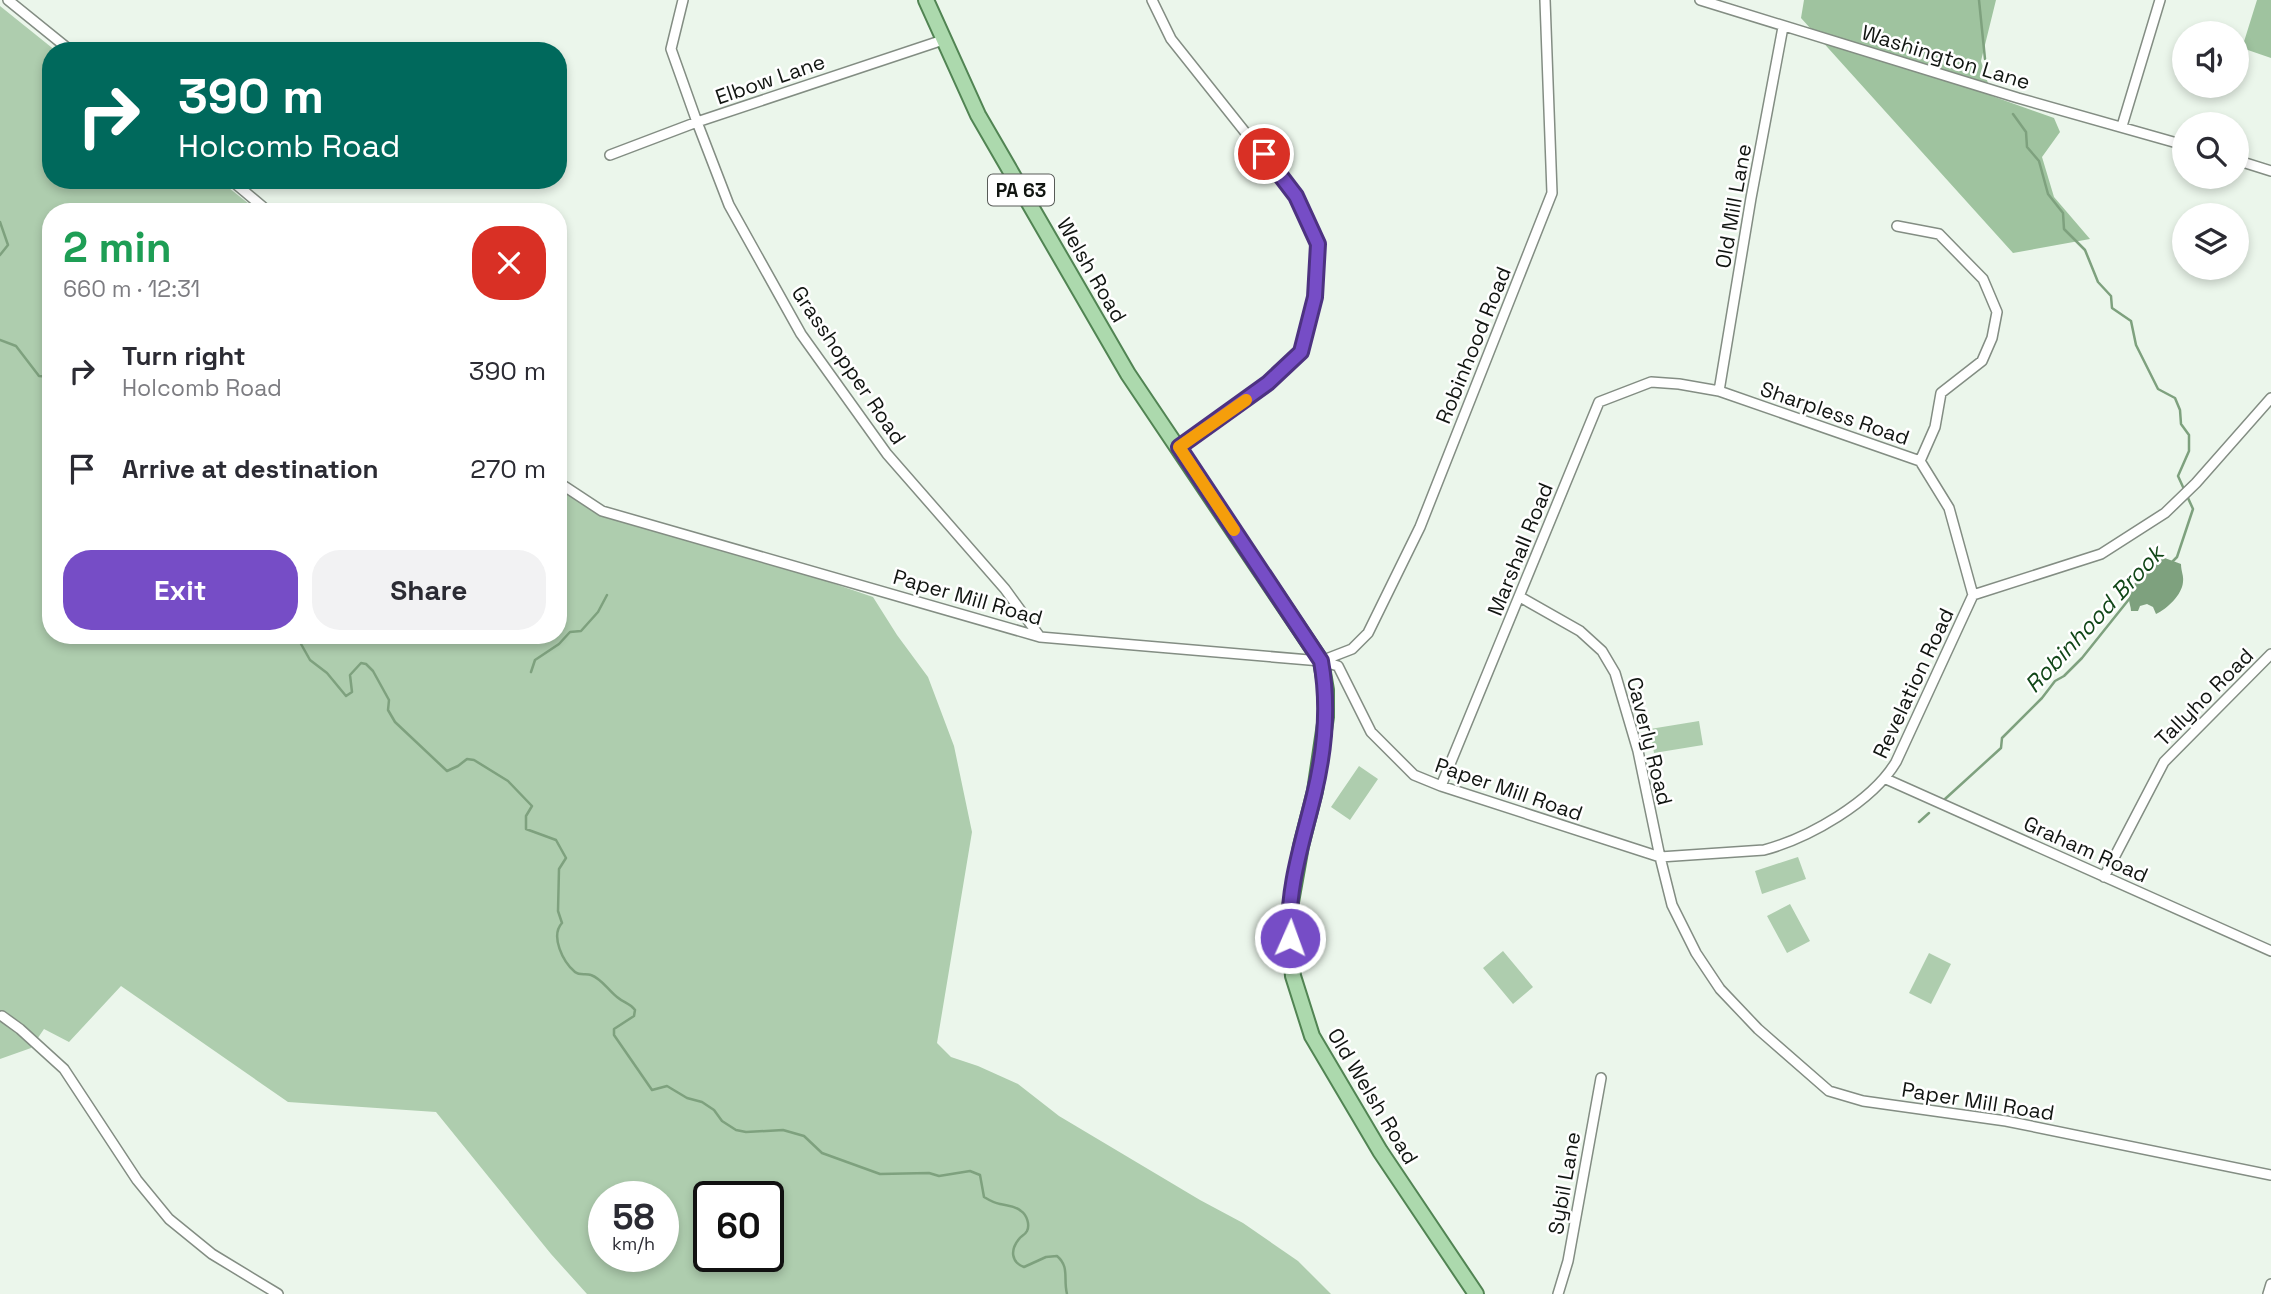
<!DOCTYPE html>
<meta charset="utf-8">
<style>
:root{--surface:#fff;--page:#f2f2f3;--text:#2b2b33;--muted:#7c7c81;--accent:#764dc6}
body{margin:0;font-family:"Space Grotesk",sans-serif;background:var(--page);color:var(--text);height:100vh;display:flex;flex-direction:column;font-size:26px;white-space:nowrap}
*{box-sizing:border-box;margin:0}
p{font-size:23px;color:var(--muted)}
.icon{flex:none;width:38px;height:38px;fill:none;stroke:currentColor;stroke-width:2;stroke-linecap:round;stroke-linejoin:round}
.map{position:relative;flex:1;overflow:hidden}
.panel{position:absolute;left:42px;top:203px;width:525px;height:441px;display:flex;flex-direction:column;background:var(--surface);border-radius:28px;box-shadow:0 4px 10px #0003}
.panel>*{flex:none}
.hud{position:absolute;left:42px;top:42px;width:525px;height:147px;border-radius:28px;box-shadow:0 4px 10px #0003;background:#00695c;color:#fff;overflow:hidden}
.controls{position:absolute;left:2172px;top:21px;display:grid;gap:14px}
.controls a{display:grid;place-items:center;width:77px;height:77px;border-radius:50%;background:var(--surface);box-shadow:0 4px 10px #0003;font-size:35px}
.speed{position:absolute;left:588px;top:1181px;display:flex;gap:14px;font-size:35px;font-weight:700;text-align:center}
.speed>*{display:grid;place-content:center;width:91px;height:91px;border-radius:50%;background:var(--surface);box-shadow:0 4px 10px #0003;line-height:1}
.speed small{font-size:18px;font-weight:400}
.speed .limit{border:4px solid #111;border-radius:10px;background:#fff;color:#111}
.pin{position:absolute;display:grid;place-items:center;width:60px;height:60px;color:#fff;margin:-30px;border:4px solid #fff;border-radius:50%;box-shadow:0 2px 7px #0007}
.me{position:absolute;width:77px;margin:-38px;rotate:2deg;stroke-linejoin:round;filter:drop-shadow(0 0 5px #0008)}
.turn{display:flex;align-items:center;gap:24px;height:147px;padding:0 21px;font-size:32px}
.turn .icon{width:91px;height:91px;stroke-width:2.5}
.turn b{display:block;font-size:49px;line-height:60px}
.round{display:grid;place-items:center;flex:none;width:74px;height:74px;border-radius:28px;background:var(--page)}
.head{display:flex;align-items:center;justify-content:space-between;height:119px;padding:0 21px}
h1{font-size:42px;font-weight:600;line-height:52px;color:#1e9e55}
.primary-button{display:flex;gap:14px;margin-top:auto;padding:14px 21px}
.primary-button a{flex:1;height:80px;border-radius:28px;background:var(--accent);color:#fff;font-size:28px;font-weight:600;line-height:80px;text-align:center}
.primary-button a+a{background:var(--page);color:var(--text)}
ul{padding:0;list-style:none}
li{display:flex;align-items:center;gap:21px;height:98px;padding:0 21px}
li div{flex:1}
li b{display:block;font-size:26px}
li em{font-style:normal}
.map>svg:first-child{display:block}
</style>
<div class="map">
<svg width="2271" height="1294" viewBox="0 0 2271 1294">
<rect width="100%" height="100%" fill="#ebf6eb"/>
<path fill="#aecdae" fill-rule="evenodd" d="M0,6L56,51H51V180H219L259,212H51V635H558V488L602,515L788,568L873,597L897,635L928,677L954,746L972,832L937,1043L951,1057L978,1066L1018,1084L1059,1116L1200,1200L1243,1223L1298,1261L1331,1294H587L551,1254L436,1112L288,1102L121,986L69,1042L44,1029L31,1048L0,1059ZM604,1197H663V1256H604ZM709,1197H768V1256H709Z
M1699,721L1703,745L1654,753L1650,729Z
M1359,766L1378,779L1350,820L1331,807Z
M1798,857L1806,879L1762,894L1755,871Z
M1790,904L1810,941L1787,953L1767,916Z
M1503,951L1533,987L1513,1004L1483,968Z
M1929,953L1951,964L1931,1004L1909,993Z"/>
<path fill="#9fc39f" d="M1804,0H1996L1981,61L1992,96L2054,118L2060,132L2042,157L2054,197L2090,239L2013,253L1801,18Z
M2257,0H2271V58L2242,48Z"/>
<path fill="#7ea17e" d="M2162,557L2181,564C2181,571 2184,576 2183,582C2182,595 2167,609 2156,614L2153,607L2147,604L2140,606L2138,611H2131C2131,607 2129,603 2129,599C2131,582 2148,565 2162,557Z"/>
<g fill="none" stroke-linecap="round" stroke-linejoin="round">
<path stroke="#7ea17e" stroke-width="2.5" d="M1979,0L1985,59
M2013,114L2026,132L2027,147L2039,161L2048,194L2063,213L2064,229L2085,250L2098,282L2111,296L2112,308L2131,321L2136,345L2158,389L2175,398L2180,410L2181,424L2189,435V451L2178,476L2193,509L2177,557L2170,564
M0,222L8,245L0,255
M0,340L16,346L39,376L51,377
M296,635L310,660L327,673L346,696L352,692L350,675L361,663L366,664L373,671L389,700L388,710L395,722L447,771L458,766L467,759L474,760L508,781L532,806L526,816V829L556,840L566,858L559,869L558,911L562,923C550,936 563,962 575,972C580,976 586,973 591,975C602,979 608,990 617,997C624,1003 630,1003 635,1010L634,1016L614,1029V1035L652,1090L667,1086L687,1098L702,1102L714,1110L722,1121L736,1130L746,1132L783,1130L804,1136L822,1153L880,1174L929,1173L939,1176L970,1171L980,1175L984,1197C989,1200 994,1203 1000,1204C1008,1206 1014,1205 1021,1211C1027,1215 1030,1225 1027,1231C1025,1235 1021,1236 1019,1239C1010,1250 1011,1262 1024,1267L1046,1257L1057,1256C1070,1267 1063,1279 1067,1294
M531,672L535,660L559,644L570,632L581,631L598,612L607,595
M1945,799L2001,748L2002,738L2042,698L2055,681L2064,676L2082,658L2130,598
M1919,822L1929,813"/>
<g stroke="#838d83" stroke-width="12">
<path id="street" d="M8,0L71,51
M683,0L671,49L697,122L729,205L801,334L887,454L1005,589L1040,637
M1152,0L1171,39L1296,196L1318,244L1315,297L1301,352L1268,383L1179,447
M1700,0L2018,98L2184,145
M2122,126L2160,0
M610,155L697,122L943,40
M2236,160L2271,171
M231,180L269,212
M1897,226L1939,234L1983,279L1997,312L1992,338L1982,361L1941,393L1935,427L1920,461
M1719,391L1751,198L1783,27
M558,482L602,511L1040,637L1321,661L1338,666L1371,732L1414,775L1441,786L1660,857L1672,905L1696,953L1720,989L1758,1029L1829,1091L1863,1101L2006,1121L2271,1175
M1520,597L1580,631L1602,651L1615,673L1638,751L1660,857L1764,850C1809,838 1872,802 1896,762L1973,595L2101,554L2165,513L2196,483L2271,398
M1321,661L1352,649L1368,633L1420,527L1552,193L1545,0
M1886,779L2271,951
M1441,786L1599,402L1651,382L1679,384L1719,391L1920,461L1949,508L1973,595
M2104,877L2164,762L2271,654
M2,1016L20,1029L64,1069L137,1180L169,1219L212,1254L278,1294
M1558,1294L1568,1261L1601,1078
M2268,1294L2271,1284"/>
</g>
<g stroke="#518453" stroke-width="18">
<path id="primary" d="M926,0L978,115L1128,374L1321,661L1326,690V717L1315,791L1301,846L1288,919L1293,976L1312,1036L1380,1151L1476,1294"/>
</g>
<use href="#street" stroke="#fff" stroke-width="9"/>
<use href="#primary" stroke="#acd9ad" stroke-width="14"/>
</g>
<g fill="none" stroke-linecap="round" stroke-linejoin="round">
<g stroke="#4d3281" stroke-width="18">
<path id="route" d="M1264,154L1296,196L1318,244L1315,297L1301,352L1268,383L1179,447L1321,661C1329,705 1325,750 1314,795C1303,841 1286,890 1290,938"/>
</g>
<use href="#route" stroke="#764dc6" stroke-width="12"/>
<path stroke="#f59e0b" stroke-width="12" d="M1234,530L1179,447L1246,400"/>
</g>
<g text-anchor="middle" dominant-baseline="central" stroke-width="5" stroke-linejoin="round" paint-order="stroke">
<rect fill="#fff" stroke="#585b58" stroke-width="2" x="988" y="174.5" width="66" height="31" rx="5"/>
<g font-size="19" font-weight="bold" fill="#111511">
<text x="1021" y="190">PA 63</text>
</g>
<g font-size="21" fill="#111511" stroke="#fff">
<text transform="translate(1946 57) rotate(17)">Washington Lane</text>
<text transform="translate(770 79) rotate(-19)">Elbow Lane</text>
<text transform="translate(1733 206) rotate(-80)">Old Mill Lane</text>
<text transform="translate(1092 270) rotate(60)">Welsh Road</text>
<text transform="translate(1473 345) rotate(-68)">Robinhood Road</text>
<text transform="translate(849 365) rotate(56)">Grasshopper Road</text>
<text transform="translate(1835 413) rotate(19)">Sharpless Road</text>
<text transform="translate(1520 549) rotate(-68)">Marshall Road</text>
<text transform="translate(968 597) rotate(16)">Paper Mill Road</text>
<text transform="translate(1913 683) rotate(-65)">Revelation Road</text>
<text transform="translate(2204 697) rotate(-45)">Tallyho Road</text>
<text transform="translate(1650 741) rotate(76)">Caverly Road</text>
<text transform="translate(1509 789) rotate(19)">Paper Mill Road</text>
<text transform="translate(2086 849) rotate(24)">Graham Road</text>
<text transform="translate(1373 1096) rotate(59)">Old Welsh Road</text>
<text transform="translate(1978 1101) rotate(9)">Paper Mill Road</text>
<text transform="translate(1564 1183) rotate(-80)">Sybil Lane</text>
</g>
<g font-size="23" font-style="italic" fill="#104617" stroke="#fff">
<text transform="translate(2094 619) rotate(-47)">Robinhood Brook</text>
</g>
</g>
</svg>
<div class="controls">
<a><svg class="icon" aria-label="sound" viewBox="0 0 24 24"><path d="M4 9h4l5-4v14l-5-4H4zM17 9q2 3 0 6"/></svg></a>
<a><svg class="icon" aria-label="search" viewBox="0 0 24 24"><circle cx="10" cy="10" r="6"/><path d="M15 15l6 6"/></svg></a>
<a><svg class="icon" aria-label="layers" viewBox="0 0 24 24"><path d="M12 4l9 5-9 5-9-5zM3 14l9 5 9-5"/></svg></a>
</div>
<div class="speed"><div>58<small>km/h</small></div><div class="limit">60</div></div>
<div class="pin" style="left:1264px;top:154px;background:#d93025"><svg class="icon" aria-label="arrive" viewBox="0 0 24 24"><path d="M6 21V4h12l-3 4 3 4H6"/></svg></div>
<svg class="me" style="left:1290px;top:938px" viewBox="-20 -20 40 40"><circle r="17" fill="#764dc6" stroke="#fff" stroke-width="3"/><path d="M0-11L8 9 0 5-8 9z" fill="#fff"/></svg>
<div class="hud">
<div class="turn"><svg class="icon" aria-label="right" viewBox="0 0 24 24"><path d="M7 20v-9h11M14 6l5 5-5 5"/></svg><div><b>390 m</b>Holcomb Road</div></div>
</div>
<section class="panel">
<div class="head"><div><h1>2 min</h1><p>660 m · 12:31</p></div><a class="round" style="background:#d93025;color:#fff"><svg class="icon" aria-label="close" viewBox="0 0 24 24"><path d="M6 6l12 12M18 6L6 18"/></svg></a></div>
<ul>
<li><svg class="icon" aria-label="right" viewBox="0 0 24 24"><path d="M7 20v-9h11M14 6l5 5-5 5"/></svg><div><b>Turn right</b><p>Holcomb Road</p></div><em>390 m</em></li>
<li><svg class="icon" aria-label="arrive" viewBox="0 0 24 24"><path d="M6 21V4h12l-3 4 3 4H6"/></svg><div><b>Arrive at destination</b></div><em>270 m</em></li>
</ul>
<div class="primary-button"><a>Exit</a><a>Share</a></div>
</section>
</div>
